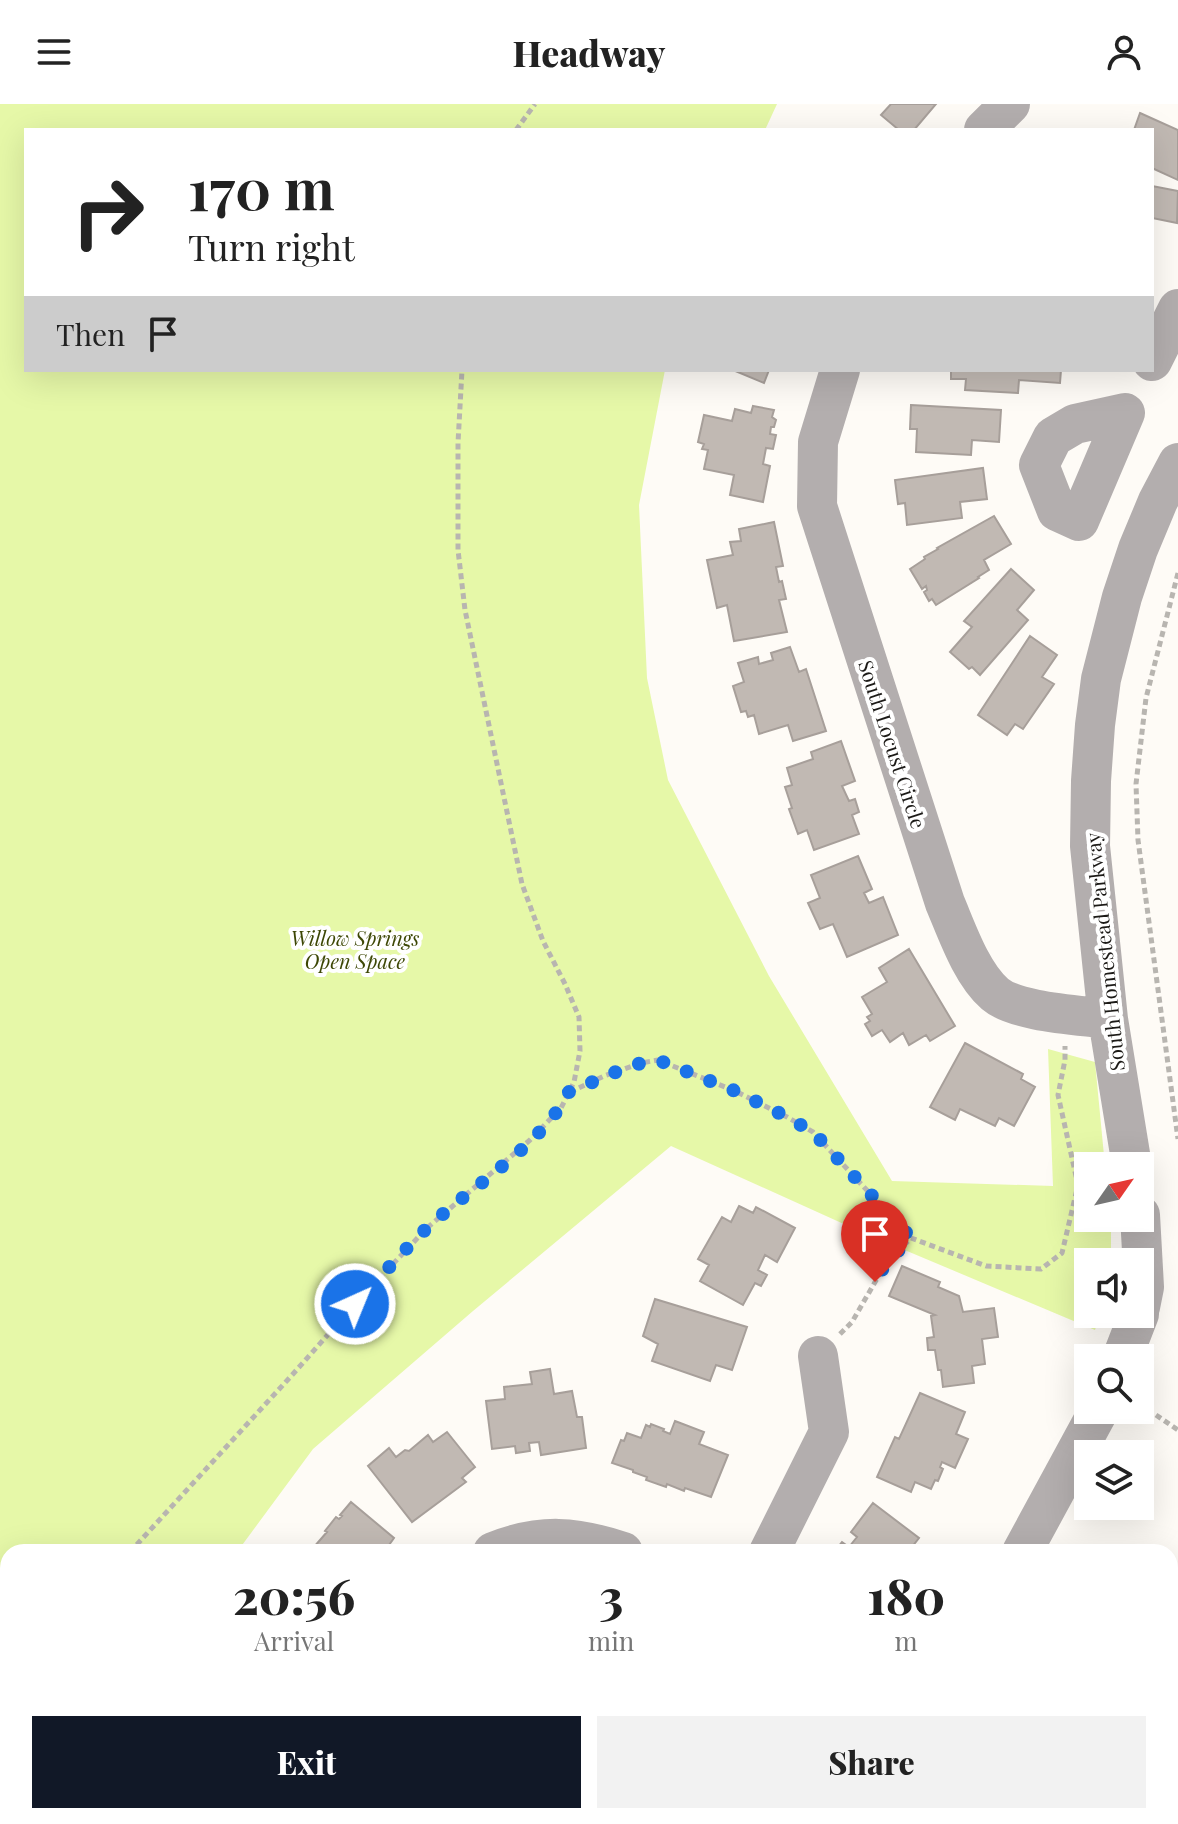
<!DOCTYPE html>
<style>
:root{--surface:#fff;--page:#f2f2f2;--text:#222;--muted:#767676;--accent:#111827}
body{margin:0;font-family:"Playfair Display",serif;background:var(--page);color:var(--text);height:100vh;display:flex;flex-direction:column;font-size:30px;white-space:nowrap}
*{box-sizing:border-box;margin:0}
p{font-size:26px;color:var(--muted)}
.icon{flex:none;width:44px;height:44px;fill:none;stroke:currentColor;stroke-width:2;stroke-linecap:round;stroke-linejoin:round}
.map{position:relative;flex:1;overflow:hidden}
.sheet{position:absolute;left:0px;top:1440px;width:1178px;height:280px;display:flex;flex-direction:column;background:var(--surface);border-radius:24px 24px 0 0;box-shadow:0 8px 32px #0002}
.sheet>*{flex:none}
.banner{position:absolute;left:24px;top:24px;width:1130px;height:244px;border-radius:0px;box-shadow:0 8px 32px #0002;background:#fff;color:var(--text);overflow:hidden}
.needle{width:52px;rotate:56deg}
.tools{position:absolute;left:1074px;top:1048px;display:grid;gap:16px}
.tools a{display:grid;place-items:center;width:80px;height:80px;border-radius:0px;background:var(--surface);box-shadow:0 8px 32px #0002;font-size:40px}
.pin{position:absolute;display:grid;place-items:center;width:68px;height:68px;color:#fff;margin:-82px -34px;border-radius:50% 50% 50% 0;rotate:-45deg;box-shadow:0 0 8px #0007}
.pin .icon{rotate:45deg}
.me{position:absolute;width:88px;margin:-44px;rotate:44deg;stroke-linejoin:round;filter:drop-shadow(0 0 6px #0008)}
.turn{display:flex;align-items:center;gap:28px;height:168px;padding:0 32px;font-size:36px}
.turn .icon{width:104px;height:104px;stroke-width:2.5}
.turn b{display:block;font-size:56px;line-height:68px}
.then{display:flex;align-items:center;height:76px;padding:0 32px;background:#0003;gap:16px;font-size:30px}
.eta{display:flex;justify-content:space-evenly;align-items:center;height:136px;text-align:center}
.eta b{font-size:48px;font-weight:800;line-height:56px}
.primary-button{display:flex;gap:16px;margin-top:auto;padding:16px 32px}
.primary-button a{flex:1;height:92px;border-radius:0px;background:var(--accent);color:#fff;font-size:32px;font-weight:800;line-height:92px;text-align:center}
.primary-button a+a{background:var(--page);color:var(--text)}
header{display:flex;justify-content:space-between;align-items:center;height:104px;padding:0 32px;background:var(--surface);font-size:36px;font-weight:800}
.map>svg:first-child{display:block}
</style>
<header><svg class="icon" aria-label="menu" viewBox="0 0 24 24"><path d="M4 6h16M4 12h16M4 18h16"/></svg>Headway<svg class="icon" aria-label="person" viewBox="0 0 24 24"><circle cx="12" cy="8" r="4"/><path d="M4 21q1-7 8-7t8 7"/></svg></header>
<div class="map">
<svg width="1178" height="1720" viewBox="0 0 1178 1720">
<rect width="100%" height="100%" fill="#fefbf6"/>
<path fill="#e6f8a8" d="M0,0H777L765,26H26V266H665L639,401L647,574L668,676L769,872L892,1077L1053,1082L1048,945L1095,958L1105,1062H1088V1114H1111V1158H1088V1210H1100L1095,1226L857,1126L671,1042L473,1207L313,1345L237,1448H8V1712H46L40,1720H0Z"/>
<path fill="#c1b9b3" stroke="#a79f9a" stroke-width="2" d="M891,0H936L914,26H899L881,11Z
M1140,9L1178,26V76L1152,64V26H1134Z
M1152,82L1178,87L1177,119L1152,114Z
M733,266H769L764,279Z
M951,266H1061L1060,279L1019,276L1018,289L965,286L966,275H951Z
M911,301L1001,306L999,338L972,336L971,351L916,348L917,325H910Z
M753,302L774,306L772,313L776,316L774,323H771L770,330L776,331L773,345L766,344L763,360L770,362L763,398L730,391L734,371L704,365L708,346L702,345L704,340L698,338L704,311L732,317L735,305L751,309Z
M983,364L987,395L960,398L962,414L907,421L905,399L898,400L895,376Z
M994,412L1011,440L984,456L989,466L978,473L979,474L936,501L932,495L929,497L924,488L927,486L926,482L922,485L910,465L925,455L924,453L938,445L937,444Z
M774,418L783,462L776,463L779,478L782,477L786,495L779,496L787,528L734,537L727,501L717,504L707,456L733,451L730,438L741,437L739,425Z
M1011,465L1034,486L1017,506L1028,516L980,571L972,563L969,565L950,548L972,523L964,517Z
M1030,532L1057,551L1042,573L1054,580L1023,625L1015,620L1007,631L978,611Z
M790,543L799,568L806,565L826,627L793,637L788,621L759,630L754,611L748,613L746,607L741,608L733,582L744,578L738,559L758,553L759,560L773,556L771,549Z
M841,637L855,677L842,682L849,697L855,695L859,708L852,711L859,730L814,746L807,726L798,730L789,705L792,704L785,683L792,681L787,664L813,655L811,648Z
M858,752L872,785L864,789L869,799L883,793L898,831L847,853L833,820L820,825L808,799L820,794L811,771Z
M909,845L955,922L930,937L926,931L909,941L903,929L890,938L882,926L872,932L865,920L870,917L867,913L872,910L862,893L887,878L879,864Z
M965,939L1023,970L1021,975L1035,983L1014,1022L999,1014L995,1022L960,1005L955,1016L930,1003Z
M739,1102L753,1109L756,1103L795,1124L777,1158L765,1151L758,1166L767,1171L761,1182L755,1179L743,1201L700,1177L709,1161L698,1155L722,1113L731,1118Z
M902,1162L940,1178L938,1183L959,1192L963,1208L994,1204L998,1233L982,1235L985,1260L972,1262L974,1279L943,1283L941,1266H938L935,1246H928L927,1234L934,1233L931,1212L935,1211L889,1192Z
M655,1195L747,1223L732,1266L716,1261L710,1277L652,1257L658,1240L643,1232Z
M550,1265L554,1290L572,1287L577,1313H582L586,1344L541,1351L539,1338L529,1339L530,1347L516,1349L515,1342L492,1345L486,1297L505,1295L504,1283L532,1280L530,1268Z
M920,1289L965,1308L956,1330L968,1335L955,1364L942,1358L940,1363L943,1365L938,1377L935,1376L931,1385L915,1378L911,1388L877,1373L895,1333L899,1335Z
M675,1317L704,1328L699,1340L728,1351L711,1393L685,1384L684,1387L667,1380L666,1383L646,1376L647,1373L633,1368V1366L612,1359L621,1336L624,1337L627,1329L641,1334L646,1321L650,1323L651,1320L664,1325L663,1327L670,1330Z
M447,1328L475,1363L462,1374L466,1378L412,1418L368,1362L389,1344L396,1353L405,1346L409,1347L428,1331L433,1338Z
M351,1398L394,1434L384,1448H320L314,1443L327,1428L325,1427L336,1413L339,1415L342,1412L340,1411Z
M873,1399L919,1434L908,1448H834L842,1438L849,1443L857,1433L851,1428Z
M104,1712L109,1714L110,1712H177L188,1720H98Z
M515,1712H567L561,1720H509Z
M591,1712H601L614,1719L619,1712H628L642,1720H587Z"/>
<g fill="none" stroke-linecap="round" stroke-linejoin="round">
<path stroke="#b8b5b0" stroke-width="5" stroke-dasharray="6 4" stroke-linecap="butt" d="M516,26L535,0
M1178,469L1146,594L1136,680L1138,736L1178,1035
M570,988L604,972L641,959L658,956L735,987L787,1013L813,1028L911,1134
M840,1230L852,1218L886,1159L911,1134L986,1162L1041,1165L1062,1149L1078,1081L1058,991L1065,956V942
M1156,1311L1178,1326
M130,1448L293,1270L355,1200L427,1124L530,1036L561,1004L574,978L580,947L579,913L565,880L543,837L522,780L465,506L458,446V339L462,266
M0,1565L8,1559"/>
<path stroke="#b3aeae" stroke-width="40" d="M984,26L1010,0
M1152,257L1178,205
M840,266L818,338L817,402L945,799C957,827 971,869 995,890C1016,908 1079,911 1108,915
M1125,309L1079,417L1057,407L1039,361L1053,333L1075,320Z
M1132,1062L1108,915L1090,742L1091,677L1095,621L1101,575L1122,493L1138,445L1158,397L1178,359
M1140,1111L1144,1183L1140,1203
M1122,1254L1139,1210
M493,1448C541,1429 576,1432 623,1448
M769,1448L829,1328L818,1252
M1022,1448L1099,1306
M362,1712L373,1720
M285,1720L290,1712
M876,1720L881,1712"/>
</g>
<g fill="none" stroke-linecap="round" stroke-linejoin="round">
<path stroke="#1a73e8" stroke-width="14" stroke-dasharray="0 25.2" d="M355,1200C379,1175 402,1148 427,1124C472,1082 541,1042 569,988L623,965L641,959L658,956L735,987L787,1013L813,1028L911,1134L886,1159L875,1178"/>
</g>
<g text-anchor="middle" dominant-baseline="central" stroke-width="8" stroke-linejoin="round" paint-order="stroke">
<g font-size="20" fill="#1c1a17" stroke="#fff">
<text transform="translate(893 640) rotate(72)">South Locust Circle</text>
<text transform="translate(1104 848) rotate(-96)">South Homestead Parkway</text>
</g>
<g font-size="20" font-style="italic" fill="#3d4705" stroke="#fff">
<text x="355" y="833">Willow Springs<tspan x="355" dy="23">Open Space</tspan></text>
</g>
</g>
</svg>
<div class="tools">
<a><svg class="needle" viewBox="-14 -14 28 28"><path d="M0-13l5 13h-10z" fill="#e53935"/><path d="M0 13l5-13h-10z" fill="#767676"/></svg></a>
<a><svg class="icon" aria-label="sound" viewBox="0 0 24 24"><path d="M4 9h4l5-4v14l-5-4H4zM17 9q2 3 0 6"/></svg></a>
<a><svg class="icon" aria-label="search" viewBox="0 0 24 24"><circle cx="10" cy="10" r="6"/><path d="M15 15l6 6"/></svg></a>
<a><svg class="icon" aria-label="layers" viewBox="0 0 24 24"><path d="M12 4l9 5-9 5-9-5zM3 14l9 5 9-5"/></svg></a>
</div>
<div class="pin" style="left:875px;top:1178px;background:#d93025"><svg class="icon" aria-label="arrive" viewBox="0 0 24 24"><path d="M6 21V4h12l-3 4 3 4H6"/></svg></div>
<svg class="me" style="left:355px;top:1200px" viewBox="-20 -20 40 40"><circle r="17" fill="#1a73e8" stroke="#fff" stroke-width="3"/><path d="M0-11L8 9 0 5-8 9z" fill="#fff"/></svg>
<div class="banner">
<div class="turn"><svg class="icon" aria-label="right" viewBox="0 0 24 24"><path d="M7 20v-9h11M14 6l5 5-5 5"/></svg><div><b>170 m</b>Turn right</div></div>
<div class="then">Then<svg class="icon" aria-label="arrive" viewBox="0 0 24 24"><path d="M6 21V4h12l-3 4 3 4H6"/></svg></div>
</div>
<section class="sheet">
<div class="eta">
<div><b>20:56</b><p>Arrival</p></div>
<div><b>3</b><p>min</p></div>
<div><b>180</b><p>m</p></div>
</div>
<div class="primary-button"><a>Exit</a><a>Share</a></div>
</section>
</div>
